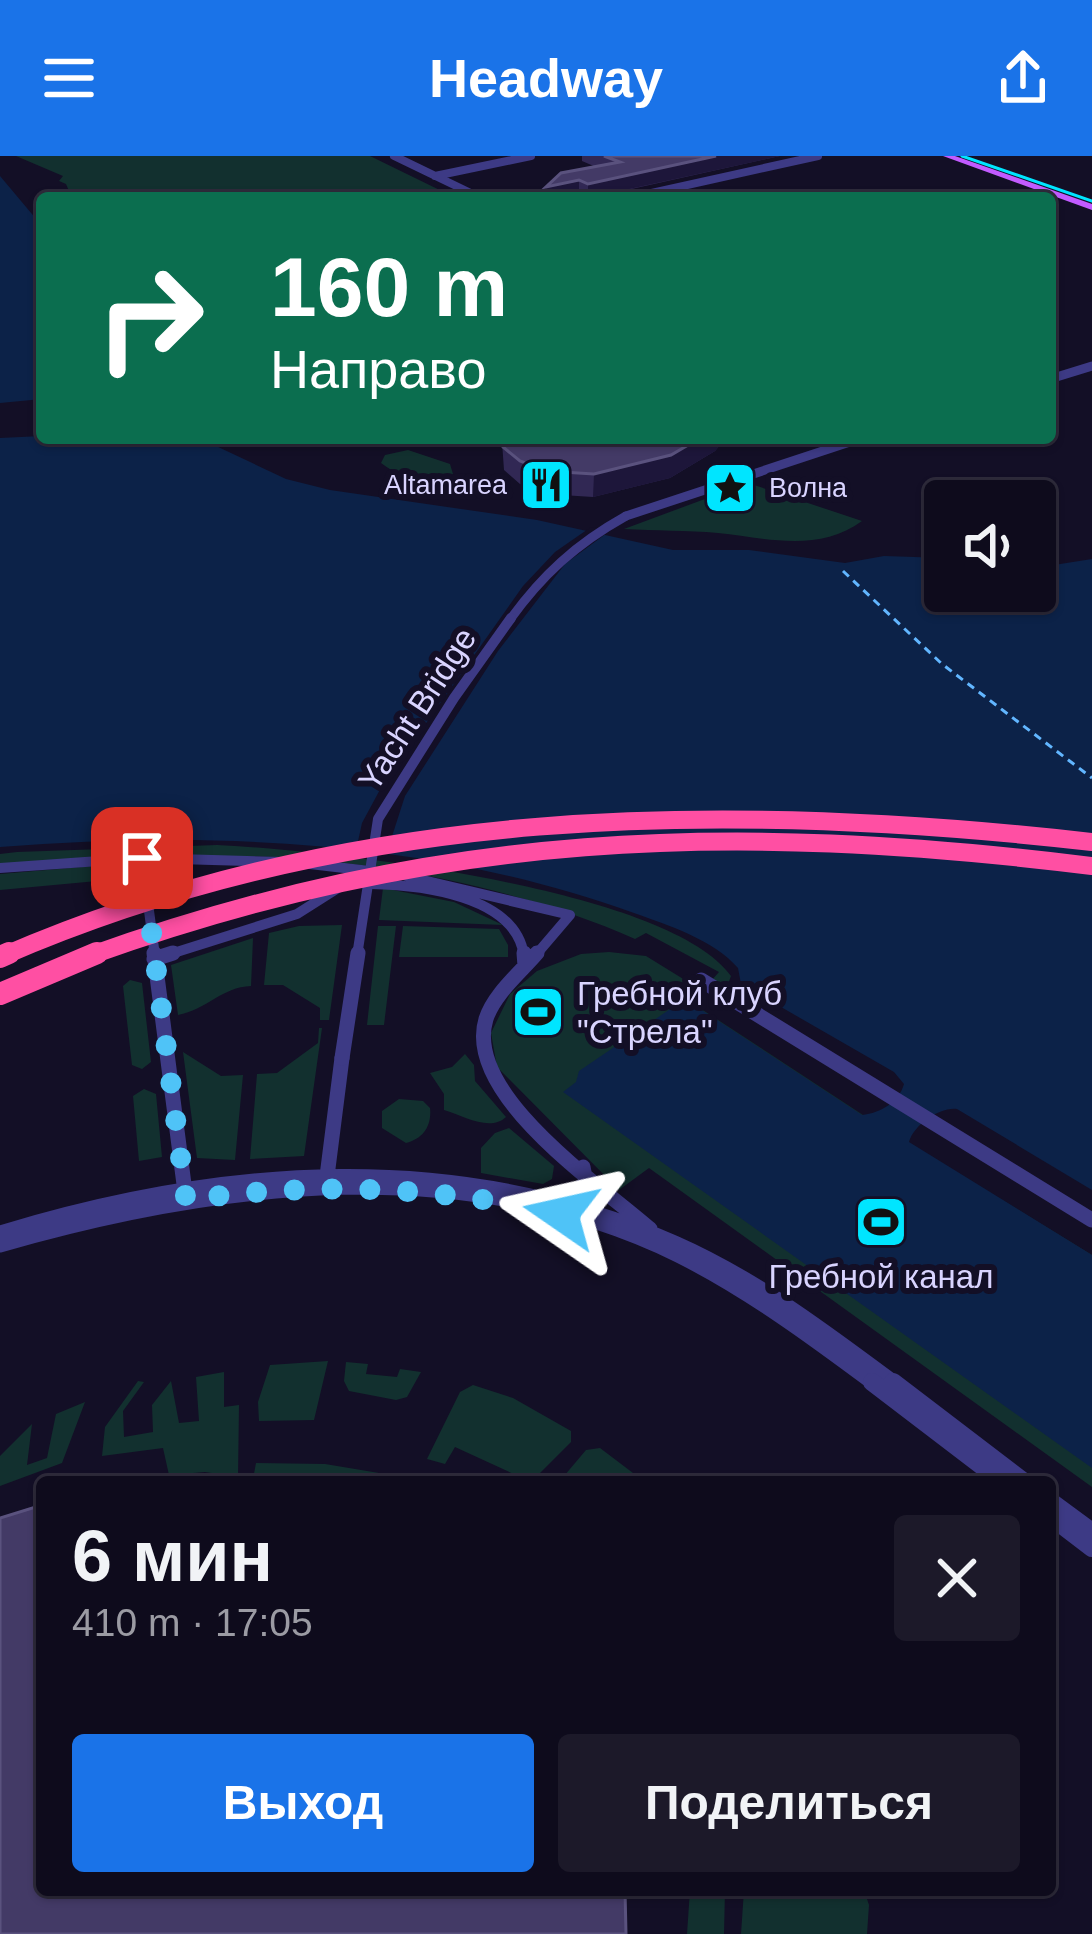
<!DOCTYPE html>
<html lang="ru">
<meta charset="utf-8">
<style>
:root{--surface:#0e0b1c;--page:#1c1929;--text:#f1f3f6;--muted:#9b9ba3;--line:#2e2b3b;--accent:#1a73e8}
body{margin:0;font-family:Helvetica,sans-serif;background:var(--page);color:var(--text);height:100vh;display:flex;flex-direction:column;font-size:45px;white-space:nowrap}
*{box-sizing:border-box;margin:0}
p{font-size:39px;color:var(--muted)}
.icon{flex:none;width:66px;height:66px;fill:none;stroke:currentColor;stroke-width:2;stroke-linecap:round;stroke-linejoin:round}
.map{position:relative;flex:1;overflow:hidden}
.drawer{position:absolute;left:36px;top:1320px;width:1020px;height:420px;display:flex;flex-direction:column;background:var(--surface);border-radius:12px;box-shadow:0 3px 9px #0004,0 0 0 3px var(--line)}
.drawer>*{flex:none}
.guide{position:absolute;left:36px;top:36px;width:1020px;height:252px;border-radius:12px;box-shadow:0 3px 9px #0004,0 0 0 3px var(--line);background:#0b6e4f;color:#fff;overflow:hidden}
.fabs{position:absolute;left:924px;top:324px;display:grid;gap:24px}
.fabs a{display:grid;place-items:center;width:132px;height:132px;border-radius:12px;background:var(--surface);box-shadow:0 3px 9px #0004,0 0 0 3px var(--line);font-size:60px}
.pin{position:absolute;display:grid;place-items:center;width:102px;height:102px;color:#fff;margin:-51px;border-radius:24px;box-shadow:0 6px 18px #0006}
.me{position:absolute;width:132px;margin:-66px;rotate:281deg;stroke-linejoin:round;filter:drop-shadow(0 0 9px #0008)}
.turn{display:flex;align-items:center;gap:42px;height:252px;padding:0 36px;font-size:54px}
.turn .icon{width:156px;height:156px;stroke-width:2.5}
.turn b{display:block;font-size:84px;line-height:102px}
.round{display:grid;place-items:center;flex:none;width:126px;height:126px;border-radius:12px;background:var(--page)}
.overview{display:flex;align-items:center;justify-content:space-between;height:204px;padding:0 36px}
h1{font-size:72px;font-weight:700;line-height:90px}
.button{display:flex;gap:24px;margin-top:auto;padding:24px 36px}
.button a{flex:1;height:138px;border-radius:12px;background:var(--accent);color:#fff;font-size:48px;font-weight:700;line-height:138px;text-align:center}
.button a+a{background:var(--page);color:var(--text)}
header{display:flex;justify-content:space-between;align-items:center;height:156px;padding:0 36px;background:var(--accent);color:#fff;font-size:54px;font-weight:700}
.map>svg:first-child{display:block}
</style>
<header><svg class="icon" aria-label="menu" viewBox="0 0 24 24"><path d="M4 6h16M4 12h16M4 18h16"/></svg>Headway<svg class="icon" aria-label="share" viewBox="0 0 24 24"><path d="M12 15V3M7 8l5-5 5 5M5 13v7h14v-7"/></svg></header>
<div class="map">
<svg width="1092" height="1778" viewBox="0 0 1092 1778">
<rect width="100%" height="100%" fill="#130f26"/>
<path fill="#12302f" d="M16,0H370L456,42H72L66,28L59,25L63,20Z
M408,294L450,308L453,318C430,332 402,323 381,307L385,299Z
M748,327L862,365C819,397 766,382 718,377C687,374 656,375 624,373Z
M217,689C325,694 667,731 731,820L728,828L711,825L719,816L646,777L635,783C518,731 368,702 240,700C160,699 79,707 0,711V698L17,696Z
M117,708L115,721L108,724L0,734V718Z
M383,732L454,746L503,769L379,764Z
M342,769L329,864H320V852L283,829H264L269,777L299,770Z
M378,770H396L384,869H367Z
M403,770L499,773L508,789V801H399Z
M253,782L251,830C222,831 206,854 178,859L171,809Z
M609,796L646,800L693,829L686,843L863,959L1092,1099V1331L649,1012L619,1034L497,911L491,877L510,838L537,815L581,798Z
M130,824L142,827L151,906L142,913L132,909L123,830Z
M319,872H322L304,1000L250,1003L257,918L277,917L318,887Z
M183,896L221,920L243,919L235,1004L197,1002Z
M465,898L474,909L475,925L506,961C490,976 464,960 444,954V938L430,917L452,911Z
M144,933L156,938L162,1001L139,1005L133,940Z
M399,943L423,945L430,952C432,970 423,983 406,987L382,972V955Z
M509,972L554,1010L552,1023L543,1028L481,1017V992L495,977Z
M328,1205L314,1264L259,1265L258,1246L270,1209Z
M346,1206L368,1208L366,1218L397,1221L400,1213L421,1216L407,1241L396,1244L349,1235L344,1225Z
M224,1216V1251L239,1249L238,1321L205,1316L169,1319L163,1292L102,1300L105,1271L138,1225L144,1226L123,1255L124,1281L153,1276L152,1249L171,1225L179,1267L199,1265L196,1221Z
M473,1229L513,1242L571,1275V1286L531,1326L455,1291L445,1308L427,1303L460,1236Z
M85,1246L62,1307L0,1330V1300L32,1268L27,1309L47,1302L56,1258Z
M600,1292L633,1317L623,1326H559L586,1294Z
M256,1307L325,1308L391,1319L388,1326L253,1323Z
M690,1734H725L724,1778H687Z
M744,1734H864L869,1749L867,1778H741Z"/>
<path fill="#0c2248" d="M0,20L42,70V243L0,247Z
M42,280L199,282L286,323L330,334L537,364L673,394H749L845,407L884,400L945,402V435H1035V412L1092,403V1034L957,953C939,951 914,969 909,986L1092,1099V1312L563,936L576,926L579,915L685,843L862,959C881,957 899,946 904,928L894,916L741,828L738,812C714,784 668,769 634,757C429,683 214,675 0,691V282Z"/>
<path fill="#130f26" d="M591,371L611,374L565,408L498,495L405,640L385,702L355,699L362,667L383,628L523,430L555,396Z"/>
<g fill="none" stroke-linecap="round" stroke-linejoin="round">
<path stroke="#62b6ff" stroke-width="3" stroke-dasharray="8 6" stroke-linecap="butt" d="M843,415L942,508L1092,622"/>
<path stroke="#3d3a85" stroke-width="8" d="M394,0L481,42
M435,20L531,0
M629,42L818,0"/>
<path stroke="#3d3a85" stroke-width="9" d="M1050,223L1092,210
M626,360L862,282"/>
<path stroke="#3d3a85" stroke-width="10" d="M142,702L155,800
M310,708L378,716
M0,712L142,702L282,706
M406,720L570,759L535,800
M371,728C419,729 516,739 524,800
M164,800L297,758L338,732"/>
<path stroke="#3d3a85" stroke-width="15" d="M154,797L185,1036
M524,797L525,810
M537,797C520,817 494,838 486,863C463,938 600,1029 650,1073
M154,803L173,797
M701,824L1092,1064
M326,1028L342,902
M561,1046L586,1027L583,1011
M0,1077C224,1009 456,991 675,1087C755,1122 827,1177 897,1229
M0,1089C219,1026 466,995 678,1099C748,1134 813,1182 876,1229"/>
<path stroke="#3d3a85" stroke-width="18" d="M872,1226L1003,1326
M893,1226L1024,1326
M1050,1345L1092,1376
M1050,1360L1092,1392"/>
<path fill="#c25bff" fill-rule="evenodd" d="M943,0H955L1092,48V54Z"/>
<path stroke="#00e5ff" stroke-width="3" d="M962,0L1092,45"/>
<path stroke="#3d3a85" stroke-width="9" d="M509,465C542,419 576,388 626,360"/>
<path stroke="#3d3a85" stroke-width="10" d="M357,800L378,663L454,542L511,462"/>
<path stroke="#3d3a85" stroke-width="15" d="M342,902L358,797"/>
<path stroke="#ff4fa3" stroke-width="18" d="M3,800C351,649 721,644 1092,686
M89,800C438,675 728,665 1092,710"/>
<path stroke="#ff4fa3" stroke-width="22" d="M0,801L9,797
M0,838L97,797"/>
</g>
<path fill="#312854" d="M582,0H780L591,42L579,39L546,42L596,11L582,5Z
M495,282H726L715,295L670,322L593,341L546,338L520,328L504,314L502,286Z"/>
<path fill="#1d163a" d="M716,0H780L588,42V28Z
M579,24V39L565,42H546V31Z
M700,282H726L715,295L670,322L593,341L594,318Z"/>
<path fill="#433a66" stroke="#5a527e" stroke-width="3" d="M604,0H716L588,28L579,24L546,31L561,17L620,6Z
M503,282H700L671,299L594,318L546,315L520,305L503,291Z
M200,1323L225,1326H170Z
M42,1349V1734H625L626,1778H0V1362Z"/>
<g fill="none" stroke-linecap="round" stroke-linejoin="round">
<path stroke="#4fc3f7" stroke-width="21" stroke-dasharray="0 37.8" d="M142,702L186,1044C312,1026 436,1030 561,1058"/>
</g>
<defs>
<g id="restaurant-square" transform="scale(2.7)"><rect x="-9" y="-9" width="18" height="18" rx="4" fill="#00e5ff" stroke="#130f26"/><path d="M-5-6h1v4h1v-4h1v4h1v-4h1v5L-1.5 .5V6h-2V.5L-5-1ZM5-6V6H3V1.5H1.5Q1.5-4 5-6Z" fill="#111"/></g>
<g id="sight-square" transform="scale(2.7)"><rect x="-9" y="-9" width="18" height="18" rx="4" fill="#00e5ff" stroke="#130f26"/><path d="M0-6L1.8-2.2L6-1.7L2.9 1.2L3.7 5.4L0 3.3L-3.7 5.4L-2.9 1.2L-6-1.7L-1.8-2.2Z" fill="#111"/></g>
<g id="stadium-square" transform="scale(2.7)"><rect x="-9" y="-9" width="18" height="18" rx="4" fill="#00e5ff" stroke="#130f26"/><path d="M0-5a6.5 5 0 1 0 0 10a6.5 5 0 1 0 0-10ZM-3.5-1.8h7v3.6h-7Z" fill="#111"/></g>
</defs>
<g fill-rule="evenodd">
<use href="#restaurant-square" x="546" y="329"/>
<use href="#sight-square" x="730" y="332"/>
<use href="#stadium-square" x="538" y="856"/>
<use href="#stadium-square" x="881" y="1066"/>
</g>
<g text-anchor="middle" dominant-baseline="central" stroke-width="12" stroke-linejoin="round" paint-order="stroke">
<g font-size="27" fill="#d9d4ff" stroke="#130f26" text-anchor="end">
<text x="507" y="329">Altamarea</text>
<text x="769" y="332" text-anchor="start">Волна</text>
</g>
<g font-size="33" fill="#d9d4ff" stroke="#130f26">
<text transform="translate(417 553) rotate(-57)">Yacht Bridge</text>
</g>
<g font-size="33" fill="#d9d4ff" stroke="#130f26" text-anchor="start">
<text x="577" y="837">Гребной клуб<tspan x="577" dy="38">"Стрела"</tspan></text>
<text x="881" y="1120" text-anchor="middle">Гребной канал</text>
</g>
</g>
</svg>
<div class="fabs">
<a><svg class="icon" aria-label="sound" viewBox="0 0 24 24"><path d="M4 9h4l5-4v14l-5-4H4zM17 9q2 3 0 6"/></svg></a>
</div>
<div class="pin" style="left:142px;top:702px;background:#d93025"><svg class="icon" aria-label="arrive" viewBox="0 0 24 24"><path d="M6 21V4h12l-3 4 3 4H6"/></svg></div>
<svg class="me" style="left:561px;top:1058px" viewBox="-20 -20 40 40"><path d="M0-17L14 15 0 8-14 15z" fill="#4fc3f7" stroke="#fff" stroke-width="4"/></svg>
<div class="guide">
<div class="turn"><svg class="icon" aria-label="right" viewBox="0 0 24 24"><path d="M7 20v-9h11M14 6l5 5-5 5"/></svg><div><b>160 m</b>Направо</div></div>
</div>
<section class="drawer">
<div class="overview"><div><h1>6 мин</h1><p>410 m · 17:05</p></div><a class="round"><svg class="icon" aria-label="close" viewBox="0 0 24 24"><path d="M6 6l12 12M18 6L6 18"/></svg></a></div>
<div class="button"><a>Выход</a><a>Поделиться</a></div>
</section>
</div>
